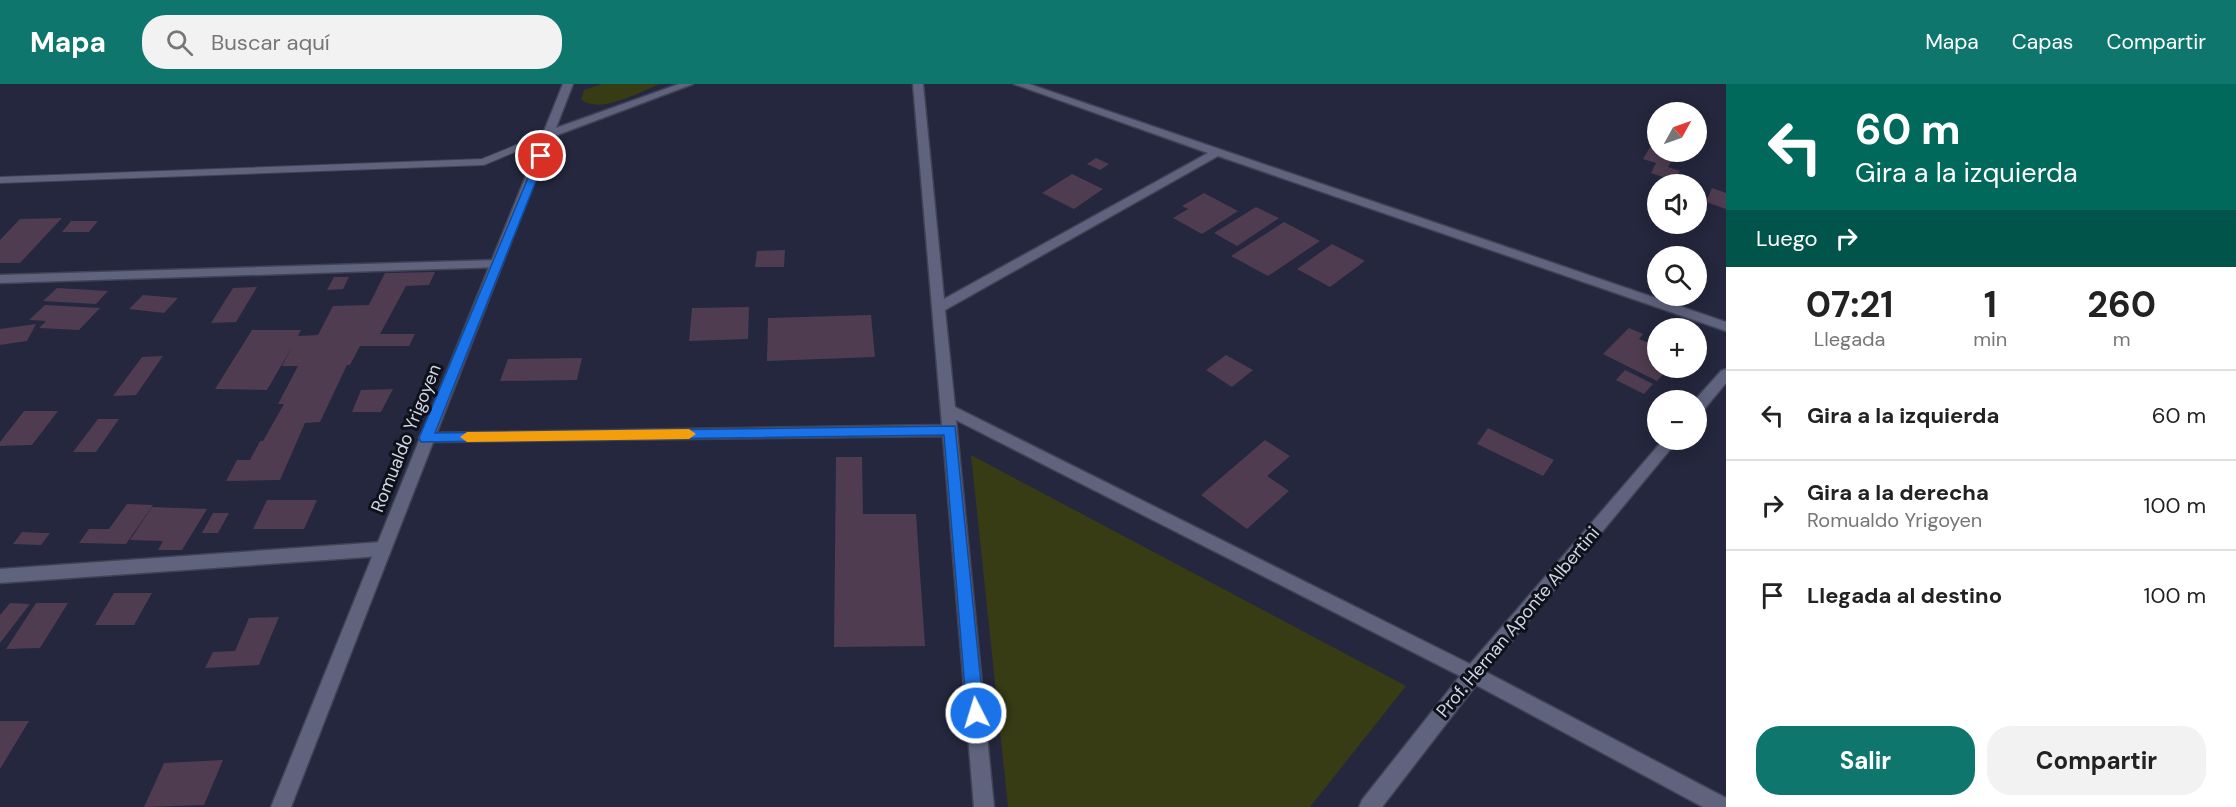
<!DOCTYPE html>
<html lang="es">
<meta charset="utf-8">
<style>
:root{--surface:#fff;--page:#f2f2f2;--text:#222;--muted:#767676;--line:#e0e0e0;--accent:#0f766e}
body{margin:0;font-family:"DM Sans",sans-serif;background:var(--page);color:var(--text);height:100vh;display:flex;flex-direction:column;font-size:22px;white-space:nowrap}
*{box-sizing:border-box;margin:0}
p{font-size:20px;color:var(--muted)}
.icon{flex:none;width:33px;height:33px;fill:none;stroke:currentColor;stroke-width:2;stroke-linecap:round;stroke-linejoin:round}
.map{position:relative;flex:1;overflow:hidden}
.panel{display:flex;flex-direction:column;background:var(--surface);width:510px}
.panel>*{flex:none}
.hud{background:#00695c;color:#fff;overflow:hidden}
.needle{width:39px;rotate:50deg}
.tools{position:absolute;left:1647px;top:18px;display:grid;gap:12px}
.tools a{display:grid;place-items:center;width:60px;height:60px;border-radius:50%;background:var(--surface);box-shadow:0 3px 15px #0003;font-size:30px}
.pin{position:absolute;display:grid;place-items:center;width:51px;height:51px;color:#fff;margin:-26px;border:3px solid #fff;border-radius:50%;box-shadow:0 2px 6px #0007}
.me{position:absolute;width:66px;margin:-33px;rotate:355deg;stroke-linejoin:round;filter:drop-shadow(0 0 4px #0008)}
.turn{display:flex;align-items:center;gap:21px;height:126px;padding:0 30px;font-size:27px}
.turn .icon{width:78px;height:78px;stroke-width:2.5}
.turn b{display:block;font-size:42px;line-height:51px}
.then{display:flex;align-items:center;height:57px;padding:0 30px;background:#0003;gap:12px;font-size:22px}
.eta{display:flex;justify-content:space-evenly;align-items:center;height:102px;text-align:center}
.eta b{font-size:36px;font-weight:700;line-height:42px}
.cta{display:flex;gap:12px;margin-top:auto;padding:12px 30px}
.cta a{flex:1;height:69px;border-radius:24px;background:var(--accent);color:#fff;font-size:24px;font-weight:700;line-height:69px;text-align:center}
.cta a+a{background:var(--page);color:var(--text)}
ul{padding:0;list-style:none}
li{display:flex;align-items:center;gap:18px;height:90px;padding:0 30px;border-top:2px solid var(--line)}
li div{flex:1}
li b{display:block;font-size:22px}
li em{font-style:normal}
header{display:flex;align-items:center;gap:36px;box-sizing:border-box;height:84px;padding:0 30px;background:var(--accent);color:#fff}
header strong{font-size:28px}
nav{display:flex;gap:33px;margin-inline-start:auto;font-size:21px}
.search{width:420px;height:54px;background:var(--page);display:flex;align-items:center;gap:15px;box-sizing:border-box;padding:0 21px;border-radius:24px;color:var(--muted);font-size:22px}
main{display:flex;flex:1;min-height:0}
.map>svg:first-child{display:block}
</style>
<header>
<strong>Mapa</strong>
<div class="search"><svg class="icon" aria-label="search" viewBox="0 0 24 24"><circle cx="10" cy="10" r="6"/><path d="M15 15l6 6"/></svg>Buscar aquí</div>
<nav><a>Mapa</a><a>Capas</a><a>Compartir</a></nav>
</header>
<main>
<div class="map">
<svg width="1726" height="723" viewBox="0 0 1726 723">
<rect width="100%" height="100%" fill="#24273d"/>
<path fill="#373c15" d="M602,0H660C639,8 602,30 581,16L584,6Z
M971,371L1406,602L1310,723H1008Z"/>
<path fill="#4f3c50" d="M1654,56L1658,57V68H1677L1668,83L1680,87L1674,97L1651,89L1656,79L1643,75Z
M1096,74L1109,80L1100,86L1087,80Z
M1072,90L1103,105L1074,125L1042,109Z
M1712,104L1726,109V125L1706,118Z
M1204,109L1238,127L1202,150L1173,134L1188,125L1182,122Z
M1256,123L1279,134L1237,162L1214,149Z
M62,134L20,179H0V156L20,135Z
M71,137H98L89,148H62Z
M1284,138L1320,157L1268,192L1231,172Z
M1332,160L1365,177L1330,203L1297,185Z
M785,166L784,183H755L757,167Z
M435,188L429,201L406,202L380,250H415L409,262H360L350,281H347L320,338L305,339L280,396L226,397L237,376H250L260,357H263L284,320H278L298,282H282L292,263L267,306L215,305L252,246H301L298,252L318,251L333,222L369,221L385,189Z
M334,193H349L343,205L327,206Z
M257,203L236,238L211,239L233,204Z
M57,204L108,207L96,220L43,217Z
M143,211L178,214L164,229L129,225Z
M45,221L100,224L79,246L39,244L46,237L29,236Z
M749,223L748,255L689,257L692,224Z
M871,231L875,273L767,277L768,234Z
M36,240L27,257L0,261V245Z
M1629,244L1643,250L1639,255L1651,260L1658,256V284H1669L1657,297L1603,270Z
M1226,271L1253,286L1232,303L1206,286Z
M163,272L136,311L113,312L142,273Z
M582,274L577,296L500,297L508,275Z
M1625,286L1653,300L1644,310L1616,296Z
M393,305L381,328H352L361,306Z
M24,327H58L32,361L0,362V358Z
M98,335H119L96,368H73Z
M1488,344L1554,376L1543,392L1477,360Z
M1265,356L1290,372L1267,392L1289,407L1247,445L1201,411Z
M836,373H862L863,430H916L925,562L834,563Z
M267,416H317L304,445H253Z
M127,420L153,421L126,460L79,459L89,445H109Z
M152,423L207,425L182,466H158L163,457L130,456Z
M213,429H229L218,449H202Z
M22,448L42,449H50L41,461L13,460Z
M114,509H152L134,541H95Z
M10,519L30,520L0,559V531Z
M36,519H68L40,564L6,565Z
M279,533L259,581L205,584L213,568L235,567L249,534Z
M0,637H29L0,685Z
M223,676L204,721L144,723L164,679Z"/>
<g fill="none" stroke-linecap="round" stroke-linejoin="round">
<g stroke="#404355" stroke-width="2">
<path id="service" d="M550,47L555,50L553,52L484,81L0,99V93L482,75Z"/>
</g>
<g stroke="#404355" stroke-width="3">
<path id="minor" d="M913,0H923L944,215L1208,69L1014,0H1029L1726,238V247L1218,72L945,226L955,323L1470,580L1663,356H1678L1486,588L1726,714V723H1703L1476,601L1382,723H1359L1362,716L1460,592L956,336L994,723H974L943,352L421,358L419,354L421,350L426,349L942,341Z
M497,176L501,177V183L0,199V191Z
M1726,285V299L1701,329L1696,330L1695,316L1721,287Z
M382,458L388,460L390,465L388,470L382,472L0,499V485Z"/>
</g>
<g stroke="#404355" stroke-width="3">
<path id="tertiary" d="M563,0H573L556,44L679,0H693L552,53L291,723H271Z"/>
</g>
<use href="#service" fill="#5f637d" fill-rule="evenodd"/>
<use href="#minor" fill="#5f637d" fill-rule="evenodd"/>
<use href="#tertiary" fill="#5f637d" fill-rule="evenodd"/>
</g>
<path fill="#1a73e8" stroke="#114b97" stroke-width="1.5" d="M538,70L546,72L435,349L955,342L984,629L982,634L976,637L970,634L967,629L944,351L421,358L419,354Z"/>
<path fill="#f59e0b" d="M689,345L696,350L689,355L467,358L460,353L467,348Z"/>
<g text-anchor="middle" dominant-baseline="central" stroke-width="6" stroke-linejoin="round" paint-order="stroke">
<g font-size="18" fill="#d3d6e4" stroke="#0f111a">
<text transform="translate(406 354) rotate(-68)">Romualdo Yrigoyen</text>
<text transform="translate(1518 538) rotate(-50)">Prof. Hernan Aponte Albertini</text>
</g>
</g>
</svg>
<div class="tools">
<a><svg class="needle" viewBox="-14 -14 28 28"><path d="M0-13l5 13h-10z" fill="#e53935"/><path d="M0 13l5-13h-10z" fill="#767676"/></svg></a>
<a><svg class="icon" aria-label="sound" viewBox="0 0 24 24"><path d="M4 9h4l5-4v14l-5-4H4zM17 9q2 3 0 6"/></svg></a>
<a><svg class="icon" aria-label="search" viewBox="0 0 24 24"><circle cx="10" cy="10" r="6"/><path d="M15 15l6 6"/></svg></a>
<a>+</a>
<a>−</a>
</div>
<div class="pin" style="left:541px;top:72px;background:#d93025"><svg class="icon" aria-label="arrive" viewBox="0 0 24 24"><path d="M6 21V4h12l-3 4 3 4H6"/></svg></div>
<svg class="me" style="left:976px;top:629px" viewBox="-20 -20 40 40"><circle r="17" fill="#1a73e8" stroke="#fff" stroke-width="3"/><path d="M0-11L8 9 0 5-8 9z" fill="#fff"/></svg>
</div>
<section class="panel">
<div class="hud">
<div class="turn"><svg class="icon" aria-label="left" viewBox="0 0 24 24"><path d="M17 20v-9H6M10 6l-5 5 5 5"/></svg><div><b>60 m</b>Gira a la izquierda</div></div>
<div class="then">Luego<svg class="icon" aria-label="right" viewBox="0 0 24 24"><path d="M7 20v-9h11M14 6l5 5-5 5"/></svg></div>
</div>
<div class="eta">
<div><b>07:21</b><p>Llegada</p></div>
<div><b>1</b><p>min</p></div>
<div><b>260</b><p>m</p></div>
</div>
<ul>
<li><svg class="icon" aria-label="left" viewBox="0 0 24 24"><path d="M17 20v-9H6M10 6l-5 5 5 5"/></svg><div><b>Gira a la izquierda</b></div><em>60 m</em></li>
<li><svg class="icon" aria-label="right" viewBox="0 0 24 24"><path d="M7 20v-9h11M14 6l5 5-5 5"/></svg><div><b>Gira a la derecha</b><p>Romualdo Yrigoyen</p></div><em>100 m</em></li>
<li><svg class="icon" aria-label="arrive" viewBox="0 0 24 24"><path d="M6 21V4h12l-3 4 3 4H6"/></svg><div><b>Llegada al destino</b></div><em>100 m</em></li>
</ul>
<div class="cta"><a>Salir</a><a>Compartir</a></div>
</section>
</main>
